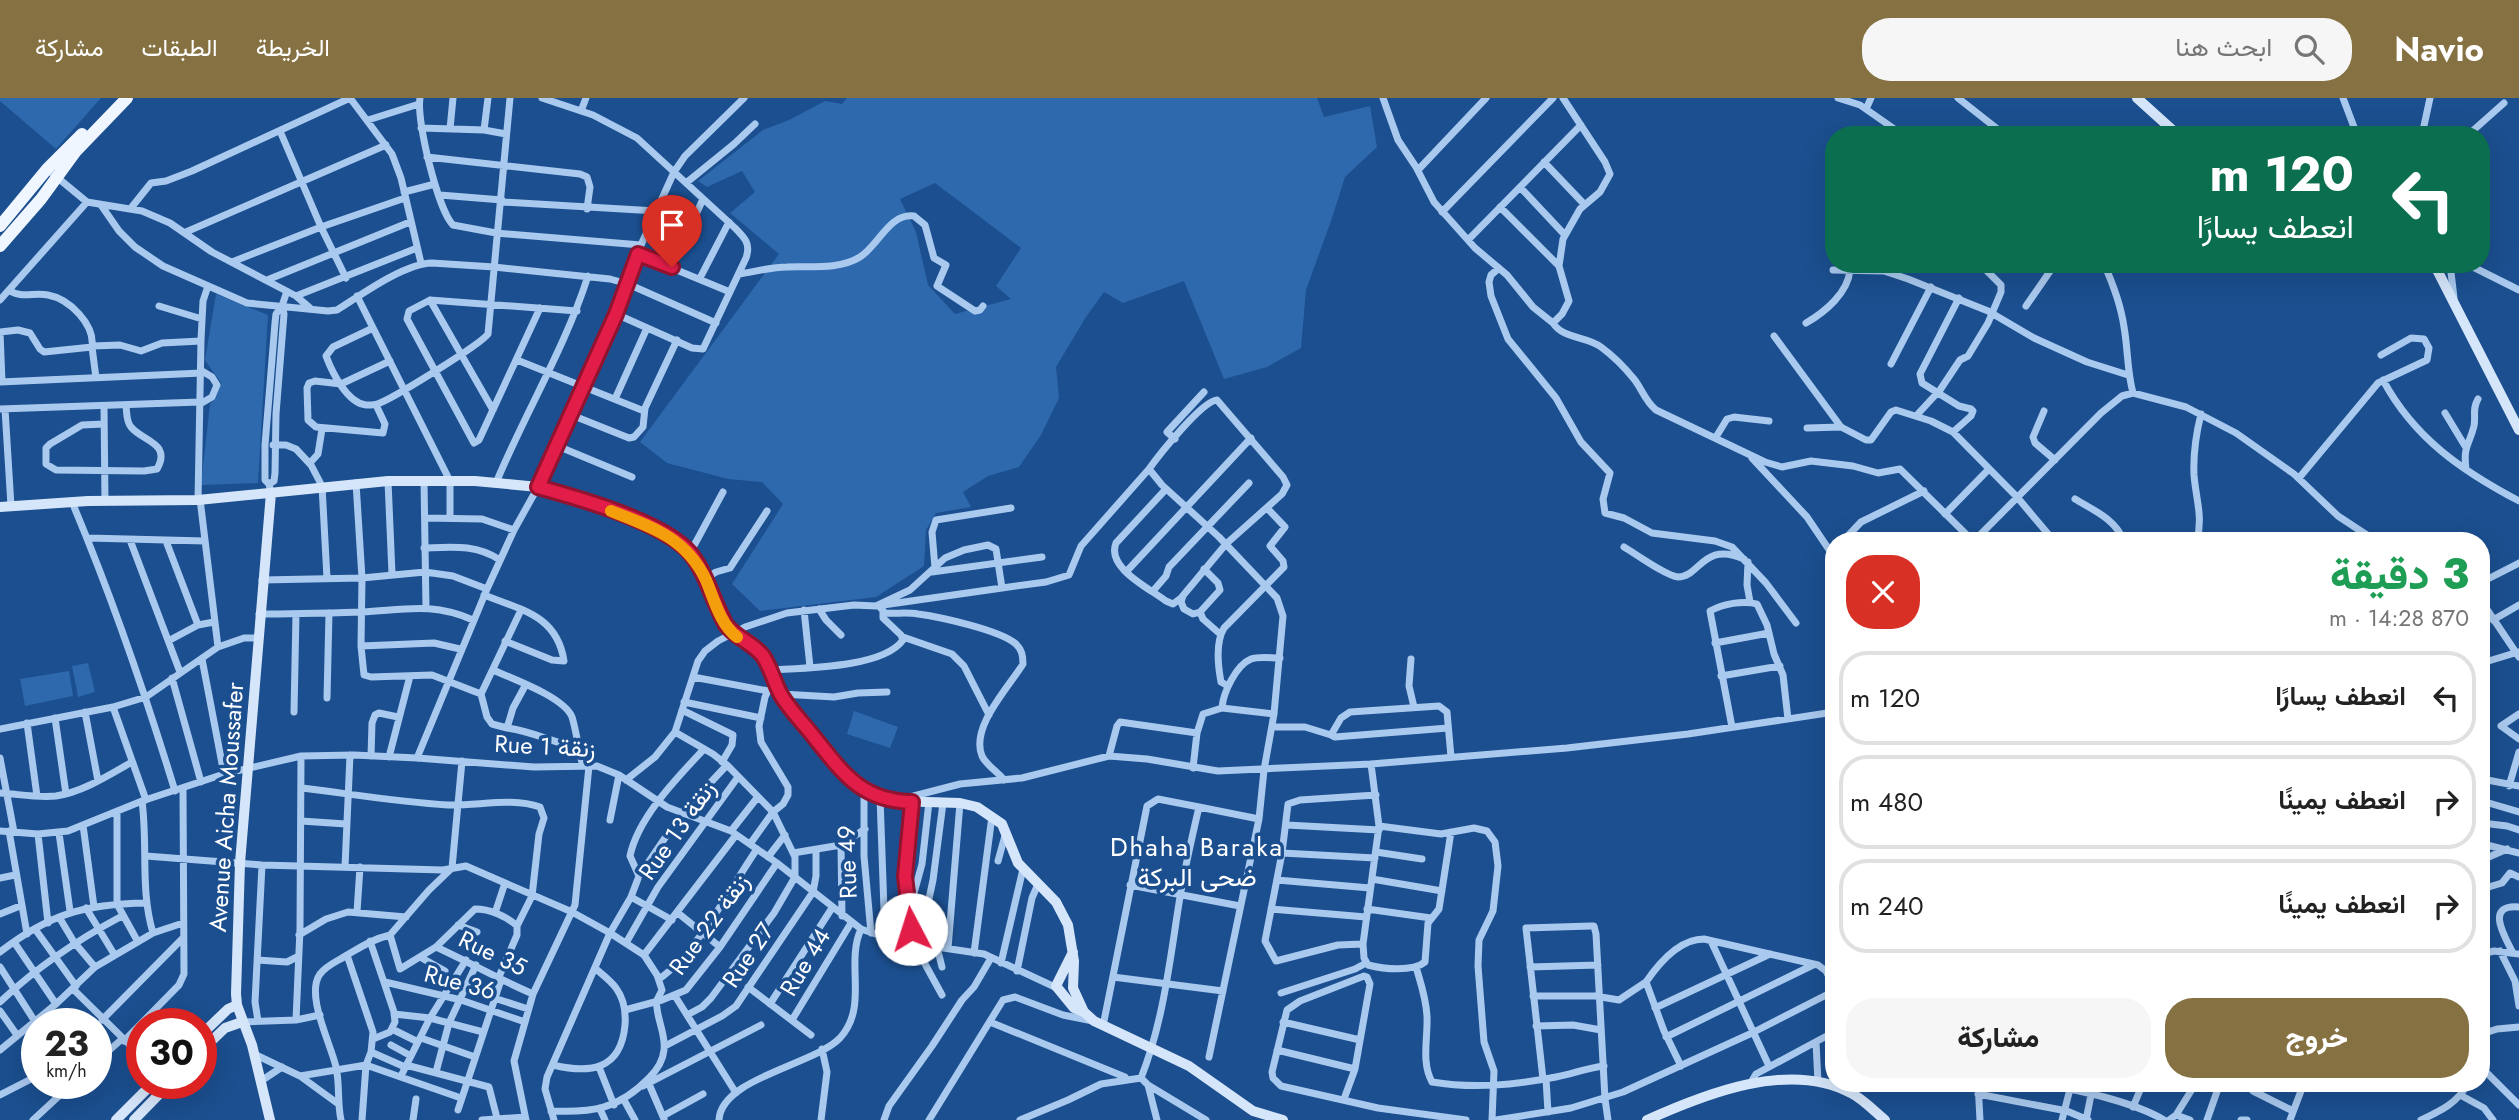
<!DOCTYPE html>
<html lang="ar">
<meta charset="utf-8">
<style>
:root{--surface:#fff;--page:#f6f6f6;--text:#222;--muted:#767676;--line:#e0e0e0;--accent:#857141}
body{margin:0;font-family:Jost,Vazirmatn,sans-serif;background:var(--page);color:var(--text);direction:rtl;height:100vh;display:flex;flex-direction:column;font-size:26px;white-space:nowrap}
*{box-sizing:border-box;margin:0}
p{font-size:23px;color:var(--muted)}
.icon{flex:none;width:38px;height:38px;fill:none;stroke:currentColor;stroke-width:2;stroke-linecap:round;stroke-linejoin:round}
.map{position:relative;flex:1;overflow:hidden;direction:ltr}
.panel{position:absolute;left:1825px;top:434px;width:665px;height:560px;display:flex;flex-direction:column;background:var(--surface);border-radius:28px;box-shadow:0 7px 28px #0002;direction:rtl}
.panel>*{flex:none}
.banner{position:absolute;left:1825px;top:28px;width:665px;height:147px;border-radius:28px;box-shadow:0 7px 28px #0002;direction:rtl;background:#0b6e4f;color:#fff;overflow:hidden}
.speed{position:absolute;left:21px;top:910px;display:flex;gap:14px;font-size:35px;font-weight:700;text-align:center}
.speed>*{display:grid;place-content:center;width:91px;height:91px;border-radius:50%;background:var(--surface);box-shadow:0 7px 28px #0002;line-height:1}
.speed small{font-size:18px;font-weight:400}
.speed .limit{border:10px solid #d22;background:#fff;color:#111}
.pin{position:absolute;display:grid;place-items:center;width:60px;height:60px;color:#fff;margin:-72px -30px;border-radius:50% 50% 50% 0;rotate:-45deg;box-shadow:0 0 7px #0007}
.pin .icon{rotate:45deg}
.me{position:absolute;width:77px;margin:-38px;rotate:355deg;stroke-linejoin:round;filter:drop-shadow(0 0 5px #0008)}
.turn{display:flex;align-items:center;gap:24px;height:147px;padding:0 21px;font-size:32px}
.turn .icon{width:91px;height:91px;stroke-width:2.5}
.turn b{display:block;font-size:49px;line-height:60px}
.round{display:grid;place-items:center;flex:none;width:74px;height:74px;border-radius:28px;background:var(--page)}
.overview{display:flex;align-items:center;justify-content:space-between;height:119px;padding:0 21px}
h1{font-size:42px;font-weight:800;line-height:52px;color:#1e9e55}
.primary-button{display:flex;gap:14px;margin-top:auto;padding:14px 21px}
.primary-button a{flex:1;height:80px;border-radius:28px;background:var(--accent);color:#fff;font-size:28px;font-weight:800;line-height:80px;text-align:center}
.primary-button a+a{background:var(--page);color:var(--text)}
ul{padding:0;list-style:none}
li{display:flex;align-items:center;gap:21px;height:94px;margin:0 14px 10px;padding:0 7px;border:4px solid var(--line);border-radius:28px}
li div{flex:1}
li b{display:block;font-size:26px}
li em{font-style:normal}
header{display:flex;align-items:center;gap:42px;box-sizing:border-box;height:98px;padding:0 35px;background:var(--accent);color:#fff}
header strong{font-size:33px}
nav{display:flex;gap:38px;margin-inline-start:auto;font-size:24px}
.search{width:490px;height:63px;background:var(--page);display:flex;align-items:center;gap:18px;box-sizing:border-box;padding:0 24px;border-radius:28px;color:var(--muted);font-size:26px}
.map>svg:first-child{display:block}
</style>
<header>
<strong>Navio</strong>
<div class="search"><svg class="icon" aria-label="search" viewBox="0 0 24 24"><circle cx="10" cy="10" r="6"/><path d="M15 15l6 6"/></svg>ابحث هنا</div>
<nav><a>الخريطة</a><a>الطبقات</a><a>مشاركة</a></nav>
</header>
<div class="map">
<svg width="2519" height="1022" viewBox="0 0 2519 1022">
<rect width="100%" height="100%" fill="#1b4f8f"/>
<path fill="#2e69ad" fill-rule="evenodd" d="M0,0H101L56,51L0,3Z
M847,0H1317L1324,19L1370,8L1377,49L1345,79L1331,123L1306,192L1301,250L1267,269L1224,281L1184,183L1123,205L1104,194L1086,219L1056,269L1059,300L1041,337L1019,369L988,378L963,394L971,409L936,415L926,432L924,468L876,499L760,513L732,486L783,406L762,384L728,381L667,365L640,344L779,156L730,115L755,94L742,73L707,89L698,83L763,32L789,22L825,3L842,6ZM935,85L1021,150L996,188L1011,201L955,216L928,187L916,134L900,101Z
M216,196L268,217L258,385L201,387L210,306L216,300L221,285L205,262Z
M88,565L95,594L78,599L72,568Z
M69,573L73,598L25,608L20,581Z
M854,613L898,629L890,650L847,636Z"/>
<g fill="none" stroke-linecap="round" stroke-linejoin="round">
<path stroke="#a9c9ee" stroke-width="7" d="M350,0L392,56L401,80L421,165
M420,0C416,22 438,112 453,127L496,135L641,147
M542,0L593,17L637,40L735,130C745,140 751,146 746,160L703,251L692,250L616,216
M1383,0L1398,42L1416,69L1434,104L1475,150L1507,177L1533,209L1553,225L1562,216L1569,203L1559,168L1563,141L1580,111L1600,94L1610,76L1605,64L1563,0
M1838,0L1860,7L1903,37
M1958,0L2005,37
M2343,0L2357,37
M1866,11L1871,0
M581,13L586,0
M368,22L419,6
M421,30L484,32L506,36
M450,31L453,0
M484,32L488,0
M280,33L321,129L346,180
M2422,37L2430,0
M2468,37L2504,5
M427,59L580,76L587,79L590,89L587,111
M1544,64L1584,106
M47,71L87,104L142,113L170,125L212,154L296,198L310,210
M1418,72L1486,0
M686,85L734,46L755,26
M1520,89L1565,137
M404,94L435,86
M440,97L502,102
M502,104L656,113
M101,107L119,133L135,149L163,168L247,205L328,213L337,212C361,197 403,166 432,165L494,169L610,181L628,186L716,225
M1500,109L1559,168
M131,110L151,85L166,83L192,73L350,0
M1442,114L1553,0
M186,134L386,47
M1468,142L1581,27
M638,156L730,194
M232,164L321,129L405,100
M2104,166C2113,186 2121,208 2124,229C2128,251 2127,273 2133,295
M2450,166L2454,200
M2467,166L2519,192
M672,169L703,101
M1499,170L1491,177L1489,184L1491,198L1508,241L1556,300L1581,344L1610,375L1603,401L1605,415L1624,420L1652,435L1715,443L1732,449L1766,485L1796,525
M1833,172L1884,173L1908,181L1988,213L2034,240L2087,264L2128,277
M739,176C754,174 771,169 787,169C810,168 839,172 860,159C879,147 889,115 914,118L925,127L934,160L946,167L937,188L975,213L980,212L983,208
M700,180L729,124
M267,182L410,124
M9,192C21,201 34,194 48,197C70,201 95,227 92,249
M296,198L417,150
M357,198L450,383V419
M0,202L87,104
M430,202L493,312
M159,208L202,221
M2026,208L2055,166
M540,210L479,342L474,345L407,221L409,213L430,202L577,213
M1553,225C1563,241 1586,238 1601,249C1612,257 1625,270 1634,281C1642,291 1645,303 1656,312L1765,364L1782,369L1811,363L1853,368L1878,375L1900,371L1973,443
M1806,225C1825,214 1848,195 1850,172
M373,230L333,249L326,258C332,274 347,305 366,307C368,307 376,307 377,306C391,302 481,246 488,236L510,0
M1774,238L1841,329L1866,342H1871L1891,314L1896,312L1931,323L1953,334L2017,399L2054,443
M93,248L120,247L141,253L162,245L201,243
M517,262L644,313
M1891,266L1931,189
M2383,282C2414,340 2462,373 2519,403
M0,284L202,275
M2,284L0,234L18,232L30,235L40,251L44,254L92,249L96,280
M615,301L647,230
M200,306L212,299L217,287L212,279L202,273
M376,307L385,326L383,335L316,329L308,322L307,290L309,285L315,283L341,286L390,263
M104,309L105,403
M0,311L200,304
M5,311L11,408
M2044,313L2033,339L2035,345L2055,362
M2445,315L2465,348
M569,316L629,340L634,339L643,329L645,310L677,242
M1916,318L1940,292L1960,262L1968,258L1988,225L2001,194V187L1980,166
M104,326L82,327L50,346L46,350V366L56,372L144,373L157,371C172,345 142,343 131,329C126,323 127,315 126,308
M1807,330L1841,329
M1953,334L1971,318L1973,313L1971,311L1959,308L1922,285L1920,276L1959,200
M1716,339L1727,321L1734,319L1769,323
M1175,341L1167,334L1204,294
M273,347H286L296,351L311,367L322,388L327,480
M555,347L632,379
M1752,360L1807,419L1834,459
M310,365L318,356L322,331
M2466,371C2463,348 2469,348 2474,328C2476,317 2472,311 2478,301
M2299,380L2378,285L2427,262L2429,250L2424,241L2411,240L2381,257
M388,383L392,476
M424,383L426,510
M356,385L362,480L361,548L364,577L371,579L432,577L481,596
M496,385C525,315 565,250 588,178
M269,386L274,383L275,375L276,316L284,216L282,208
M1166,391L1116,445C1106,470 1149,490 1166,503L1173,506L1181,500L1226,446L1282,396L1287,387L1283,379L1217,302C1202,303 1159,357 1149,371L1162,387L1219,439L1277,500L1283,518L1274,616L1264,672L1259,721L1209,959
M271,395L269,386L265,382V347L275,225L276,216L282,208L287,193
M200,401L218,549
M2075,401C2095,413 2115,421 2124,443
M198,402L201,242L203,203L208,188
M72,404C112,499 145,595 175,693
M1945,416L1988,372
M425,420L482,421L514,432
M88,440L205,443
M130,442L180,574
M166,443L198,527
M1843,443L1861,424L1924,393
M1974,443L2101,315L2122,298L2133,295L2186,309L2236,335L2294,376L2338,418L2376,443
M2197,443C2203,417 2196,402 2194,377C2193,355 2196,336 2201,316
M1624,449C1636,456 1666,478 1678,479C1700,479 1703,443 1744,461
M424,450C452,449 476,446 500,462
M690,455L723,394
M1748,464L1747,487L1750,504
M935,470L932,434L936,422L1011,410
M1204,471L1218,485L1220,492L1200,514L1203,521L1220,536
M932,474L1042,459
M1126,474L1251,340
M705,481L716,474L730,470L767,413
M262,482L362,480L425,474L453,478L487,491
M2482,484L2519,465
M1002,490L1046,484L1069,477L1081,448L1149,371
M1153,493L1166,478L1169,469L1249,385
M484,497C521,512 557,517 564,563L552,562L505,543
M1183,498L1181,504L1184,511L1193,516L1200,514
M2482,504L2519,559
M879,508L885,515C896,516 907,514 918,516C940,519 1000,532 1016,546C1022,552 1023,558 1023,566C1009,589 970,629 982,658C986,667 998,674 1004,682
M819,511L826,522L841,537
M804,512L810,569
M259,516C293,516 328,515 362,514C404,512 432,504 473,522
M2493,522L2519,507
M903,539L952,556L964,568L989,617
M170,542L198,527L214,524
M1715,545L1769,535
M361,548L434,545L460,551
M202,561L224,676
M1411,561L1409,588L1414,609
M2482,565L2518,554
M493,572C513,581 564,599 572,619C577,635 578,652 583,668
M771,572C804,570 883,570 903,542L901,537L883,520V513
M1721,578L1780,568
M693,579L768,593
M172,580L201,684
M525,588L513,610L507,630C532,633 553,645 577,649
M1228,588L1221,584C1218,568 1215,545 1224,530L1284,469L1283,463L1270,448L1285,429L1267,410
M781,596L834,599L858,595L887,594
M327,600L329,515
M684,604L761,620
M113,609L146,702
M1222,610L1274,616
M682,612L733,637L732,647L722,664
M85,614L98,683
M294,614L296,516
M2519,616L2501,628L2519,641
M55,620L66,696
M27,625L37,698
M1273,629H1305L1331,637
M1732,629L1710,513C1723,506 1743,502 1757,506L1767,527L1774,556L1783,577L1788,621
M507,630L492,626L487,619L481,596L521,512
M1448,630L1335,639L1331,637L1341,620L1350,614L1439,608L1447,614L1451,659
M0,631L113,609L146,599L218,549L244,540H258
M675,634L713,656L727,667L773,714L795,759V779L774,815L711,900L702,909L687,917
M371,658L372,625L375,617L379,615L398,619
M1109,658L1117,628L1120,624L1197,635L1203,616L1222,610C1223,595 1236,567 1251,561C1259,558 1271,560 1280,560
M389,659L410,578
M0,660L14,734
M417,660L487,491L514,432L538,389L569,316L612,226L641,147L674,74L685,58L744,0
M1371,666L1379,728L1363,846L1364,860L1368,867C1383,871 1413,874 1425,864L1428,825L1439,811L1451,734
M1193,670L1197,635
M2482,681L2519,688
M626,682L655,659L675,634L698,563L705,553L718,543L745,529L787,515L854,507L876,508L910,492L945,460L964,452L988,447L996,451L1002,490L876,508
M2509,688L2519,654
M302,690C351,696 399,704 448,707C478,708 512,699 540,709L544,720L539,736L532,798L517,828V837L498,881
M864,692V758L871,835
M0,695C18,696 37,700 56,698C83,694 109,677 132,664
M880,699L885,840
M906,700L960,686L1022,680L1109,658L1147,661L1218,673L1371,666L1567,650L1688,636L1834,614
M142,703C148,748 140,792 153,835
M2482,703L2519,714
M912,704C907,748 899,805 917,846
M117,713V806L138,844
M610,722L619,677
M301,723L346,726
M2482,725L2507,728L2519,732
M83,727L94,809
M1287,727L1379,732
M1379,728L1441,736L1474,730L1487,733L1495,744L1498,768L1493,813L1479,842L1478,868L1484,944L1494,973L1492,1022
M0,733L38,736L68,733L142,703L224,676L301,658L354,657L417,660L534,669L597,668L619,677L667,709L731,733L777,765L861,831L896,843L984,856L1057,890
M9,733L27,836
M731,733L757,700
M59,735L70,813
M38,736L48,825
M750,746L773,714L783,706L788,697V689L761,644L759,628L765,599L768,593L777,587
M2483,746L2519,755
M841,747L842,818
M1376,754L1422,761
M793,755L841,747L865,731
M1282,755L1375,760
M146,758L262,767L443,772L466,768L572,814L610,835L644,857L657,877L662,892L656,904L657,910C658,923 666,938 664,952C663,963 656,973 649,980C619,1011 592,1015 551,1013
M768,759L785,737
M2482,762L2507,751
M998,763L1006,734
M345,769L350,657
M639,778L630,758C638,719 678,679 704,651
M0,780L15,777
M1372,781L1442,793
M1277,782L1370,790
M1130,787L1240,808
M2482,791L2502,785L2510,775L2519,779
M631,799L672,822
M911,806L922,766L929,704
M86,810L114,856
M1271,811L1366,819
M1367,811L1431,820
M357,814L360,769
M495,815L505,785
M678,815L720,849
M0,816L20,808
M59,819L74,844L95,869
M458,827L477,834
M35,831L76,888
M299,837L326,821L348,814L406,819
M390,837L429,792L452,770L462,663
M390,837L400,871L436,849L475,811C490,811 506,818 517,828
M370,843L394,914L395,924L390,934L373,941
M1711,843L1769,968
M14,844L56,906
M626,845L658,789L738,679
M1363,846L1338,847L1276,863L1265,843L1282,755L1288,706L1300,702L1376,697
M922,847L925,866L942,897
M927,848L924,824L933,782L943,705
M436,849C469,864 500,882 533,896
M937,849L942,869
M948,850L960,705
M2500,853L2515,883L2519,908
M0,854C49,816 85,806 146,805
M974,855L992,718
M2513,855C2505,839 2484,806 2519,809
M2482,856L2494,853L2519,856
M347,857L373,934L371,954L366,967L362,1022
M644,857L736,737
M420,859L445,873
M257,862L287,864L297,859
M1001,865L1023,771
M0,869L34,922
M1416,869C1421,886 1426,900 1427,918C1428,940 1421,964 1432,984C1474,991 1514,987 1556,979C1572,976 1587,970 1604,968
M1530,869L1598,867
M1017,873L1032,800L1038,786
M1113,879L1223,893
M659,881C696,856 731,789 757,751
M385,884L461,902L525,924
M748,889L811,937
M73,891L142,959
M466,891L528,911
M1281,895L1355,871L1366,865
M675,898L736,995
M1533,898H1595L1619,902L1646,884
M0,904C37,869 77,842 122,818
M770,906L832,810
M1655,910L1770,856
M625,912L662,902L686,892L720,849L777,765
M0,913L17,937
M394,916L430,920L483,934
M102,922L182,841
M296,922L300,831L301,658
M792,922L851,825
M258,923L255,904L262,767
M242,924L296,922L320,917
M990,924L1125,979
M1283,924L1360,942
M1103,928L1147,708L1158,701L1199,709
M1536,928L1573,927L1601,932
M392,931L418,944
M2482,936L2497,931L2519,929
M1666,939L1813,867
M421,940L475,959
M124,943L179,887L184,876L183,690
M1816,944L1818,984
M391,947L411,958
M665,948L722,918L736,908L813,794L816,778V752
M0,952L56,906L95,869L153,835L183,825
M1277,952L1355,971
M371,954L405,969
M254,956L300,978L337,1005
M96,964L122,941
M406,967L489,989L497,1020
M553,967C590,976 621,972 625,927C626,914 624,901 616,890C611,883 603,877 596,871
M1681,968L1664,933L1646,884C1659,865 1680,841 1704,841L1818,867L1826,873L1834,889
M599,969L614,1007
M2482,970L2519,1007
M436,974L449,925L476,867
M300,978L366,967L461,1000
M401,978L430,920L466,862
M1141,980L1148,987L1206,1022
M1543,981L1526,830L1591,828H1594L1596,836L1605,1001L1608,1022
M1546,981L1548,1014
M261,983L282,969
M1978,985L1980,1022
M2040,985C2077,992 2132,1003 2164,1022
M2244,985L2253,993L2293,1013
M649,986L664,1021
M1750,986L1756,976L1834,934
M1148,987L1157,1022
M643,988L761,927
M1978,996L2067,1013L2088,1022
M0,997L37,978
M2462,998L2484,1010L2493,1022
M1344,1001L1355,971L1370,886L1367,879L1364,878L1300,903L1287,912L1272,974L1273,980L1281,988L1378,1010L1466,1022
M624,1002L635,1022
M2133,1009L2143,985
M600,1011L605,1022
M458,1012L501,882
M2176,1017L2196,985
M663,1018L703,996
M33,1022L73,985
M341,1022C337,1004 340,986 336,969C331,946 305,897 320,876C327,867 338,863 347,857C361,849 373,841 390,837
M413,1022L416,1001
M482,1022L525,1019
M526,1022L514,963L533,896L575,807L589,668
M554,1022L545,991L547,979L610,835L631,799L639,778L682,715L727,667
M719,1022C721,980 814,967 840,940C869,908 845,866 861,831
M821,1022L827,974L822,951
M884,1022L889,1008L932,948L962,902L974,889L991,860
M929,1022L1003,902L1015,899L1063,917L1093,923
M1020,1022L1068,1002L1101,986L1141,980C1164,922 1170,860 1180,799C1185,769 1192,739 1199,709L1259,721
M1496,1022L1571,1010L1623,994L1752,935L1834,893
M2062,1022L2070,991
M2086,1022L2091,997
M2169,1022L2176,1017L2190,1022
M2207,1022L2220,985
M2241,1022H2247
M2290,1022L2304,985
M2421,1022C2440,1013 2458,1005 2468,985"/>
<path stroke="#d6e6fa" stroke-width="10" d="M2137,0L2178,37
M2434,166L2519,332
M0,409L88,403L198,402L388,383H475L538,389L606,411L655,431L679,445L690,455L705,481L726,527L732,535L752,548L764,559L781,596L847,680L864,692L895,703L960,705L977,709L1002,726L1018,765L1056,804L1068,827L1074,863L1073,890L1084,914
M1073,854L1056,888L1074,910L1084,914L1094,923L1189,968L1253,1013L1283,1022
M201,937L228,911L237,907
M201,953L225,930L242,924
M116,1022L153,985
M134,1022L170,985
M270,1022L252,947L237,907L236,896L240,765L271,395
M1647,1022C1705,996 1789,962 1851,995C1863,1001 1874,1013 1885,1022"/>
<path stroke="#f0f6ff" stroke-width="12" d="M0,128L47,71L82,36
M0,148L41,101L76,53L127,0"/>
</g>
<g fill="none" stroke-linecap="round" stroke-linejoin="round">
<g stroke="#92132f" stroke-width="18">
<path id="route" d="M672,169L638,156L616,216L538,389C578,400 664,424 690,455C707,476 713,504 726,527C736,540 753,545 763,558C771,570 774,584 781,597C790,612 803,625 814,639C843,675 861,703 912,704L905,778L911,831"/>
</g>
<use href="#route" stroke="#e11d48" stroke-width="12"/>
<path stroke="#f59e0b" stroke-width="12" d="M611,413C652,429 686,440 706,482C714,501 720,526 737,539"/>
</g>
<g text-anchor="middle" dominant-baseline="central" stroke-width="7" stroke-linejoin="round" paint-order="stroke">
<g font-size="24" fill="#fff" stroke="#1b4f8f">
<text transform="translate(545 648) rotate(3)">Rue 1 زنقة</text>
<text transform="translate(226 709) rotate(-86)">Avenue Aicha Moussafer</text>
<text transform="translate(677 732) rotate(-55)">Rue 13 زنقة</text>
<text transform="translate(847 764) rotate(-92)">Rue 49</text>
<text transform="translate(709 826) rotate(-54)">Rue 22 زنقة</text>
<text transform="translate(493 855) rotate(26)">Rue 35</text>
<text transform="translate(748 857) rotate(-56)">Rue 27</text>
<text transform="translate(805 864) rotate(-59)">Rue 44</text>
<text transform="translate(460 884) rotate(15)">Rue 36</text>
</g>
<g font-size="26" letter-spacing="2" fill="#fff" stroke="#1b4f8f">
<text x="1197" y="749">Dhaha Baraka<tspan x="1197" dy="30">ضحى البركة</tspan></text>
</g>
</g>
</svg>
<div class="speed"><div>23<small>km/h</small></div><div class="limit">30</div></div>
<div class="pin" style="left:672px;top:169px;background:#d93025"><svg class="icon" aria-label="arrive" viewBox="0 0 24 24"><path d="M6 21V4h12l-3 4 3 4H6"/></svg></div>
<svg class="me" style="left:911px;top:831px" viewBox="-20 -20 40 40"><circle r="19" fill="#fff"/><path d="M0-13L10 11 0 6-10 11z" fill="#e11d48"/></svg>
<div class="banner">
<div class="turn"><svg class="icon" aria-label="left" viewBox="0 0 24 24"><path d="M17 20v-9H6M10 6l-5 5 5 5"/></svg><div><b>120 m</b>انعطف يسارًا</div></div>
</div>
<section class="panel">
<div class="overview"><div><h1>3 دقيقة</h1><p>870 m · 14:28</p></div><a class="round" style="background:#d93025;color:#fff"><svg class="icon" aria-label="close" viewBox="0 0 24 24"><path d="M6 6l12 12M18 6L6 18"/></svg></a></div>
<ul>
<li><svg class="icon" aria-label="left" viewBox="0 0 24 24"><path d="M17 20v-9H6M10 6l-5 5 5 5"/></svg><div><b>انعطف يسارًا</b></div><em>120 m</em></li>
<li><svg class="icon" aria-label="right" viewBox="0 0 24 24"><path d="M7 20v-9h11M14 6l5 5-5 5"/></svg><div><b>انعطف يمينًا</b></div><em>480 m</em></li>
<li><svg class="icon" aria-label="right" viewBox="0 0 24 24"><path d="M7 20v-9h11M14 6l5 5-5 5"/></svg><div><b>انعطف يمينًا</b></div><em>240 m</em></li>
</ul>
<div class="primary-button"><a>خروج</a><a>مشاركة</a></div>
</section>
</div>
